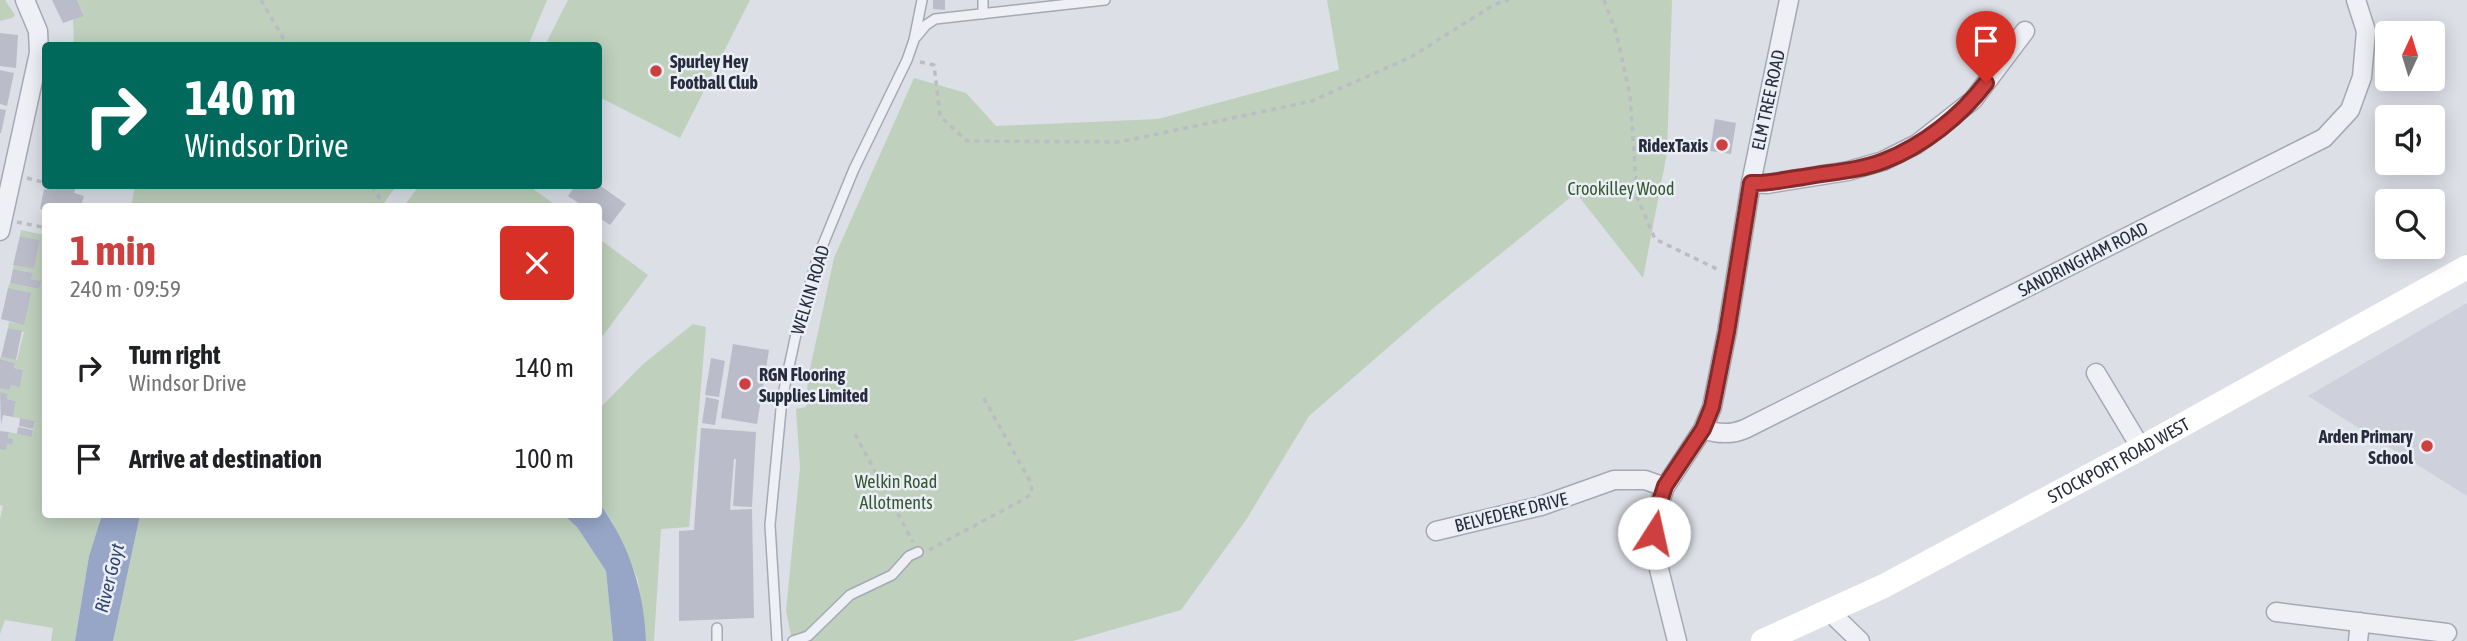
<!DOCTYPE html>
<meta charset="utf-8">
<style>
:root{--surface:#fff;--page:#f2f2f2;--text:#202124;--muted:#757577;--accent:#ce403f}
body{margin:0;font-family:"Asap Condensed",sans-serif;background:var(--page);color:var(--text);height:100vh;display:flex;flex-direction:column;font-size:26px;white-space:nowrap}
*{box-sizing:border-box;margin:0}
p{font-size:23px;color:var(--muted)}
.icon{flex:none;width:38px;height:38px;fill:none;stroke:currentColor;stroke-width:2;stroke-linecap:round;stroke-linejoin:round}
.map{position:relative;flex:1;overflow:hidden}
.sheet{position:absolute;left:42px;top:203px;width:560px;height:315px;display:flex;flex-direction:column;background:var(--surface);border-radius:7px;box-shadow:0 4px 18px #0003}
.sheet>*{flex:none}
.banner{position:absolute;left:42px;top:42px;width:560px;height:147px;border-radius:7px;box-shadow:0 4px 18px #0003;background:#00695c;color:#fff;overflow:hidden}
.needle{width:46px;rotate:4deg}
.controls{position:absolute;left:2375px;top:21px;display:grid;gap:14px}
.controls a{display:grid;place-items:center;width:70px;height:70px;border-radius:7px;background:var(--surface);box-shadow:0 4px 18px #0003;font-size:35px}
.pin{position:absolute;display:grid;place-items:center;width:60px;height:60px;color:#fff;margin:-72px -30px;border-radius:50% 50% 50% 0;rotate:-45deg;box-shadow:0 0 7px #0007}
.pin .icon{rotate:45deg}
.me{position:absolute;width:77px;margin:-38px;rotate:10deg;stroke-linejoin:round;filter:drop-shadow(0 0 5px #0008)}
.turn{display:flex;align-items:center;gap:24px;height:147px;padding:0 28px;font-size:32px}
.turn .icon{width:91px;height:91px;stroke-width:2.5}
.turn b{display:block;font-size:49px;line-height:60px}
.round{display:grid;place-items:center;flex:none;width:74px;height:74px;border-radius:7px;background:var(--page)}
.head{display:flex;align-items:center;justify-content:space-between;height:119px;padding:0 28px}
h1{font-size:42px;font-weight:700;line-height:52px;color:var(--accent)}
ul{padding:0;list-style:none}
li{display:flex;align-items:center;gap:21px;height:91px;padding:0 28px}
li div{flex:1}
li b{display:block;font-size:26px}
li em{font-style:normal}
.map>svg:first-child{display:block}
</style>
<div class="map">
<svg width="2467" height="641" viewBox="0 0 2467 641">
<rect width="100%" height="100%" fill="#dcdfe6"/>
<path fill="#ced1db" d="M2467,303V496L2308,396Z"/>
<path fill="#bfd0bd" d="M0,0H5L15,15L12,18L0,21Z
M77,0H547L528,46L74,45L73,20L84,15Z
M568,0H750L680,138L599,97L598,46L545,45Z
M1327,0H1672L1667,153L1643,278L1576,193L1437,305L1309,416L1246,520L1181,610L1073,641H792L786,611L800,468L796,409L806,407L808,378L834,258L914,78L966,93L996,126L1158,119L1339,70Z
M135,186H396L382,206H131Z
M419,186H529L557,206H404Z
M21,230L45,235L46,514L102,515L89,556L75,641H51L53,628L5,620L0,634V519L3,506L0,505V449L7,444L12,445L8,438L9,432L32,437L35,421L13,417L16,401L7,399L8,394L0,392V388L11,385L20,386L23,370L14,368L15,363L0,359V357L17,360L24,332L8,328L9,322L24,324L8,288L10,283L39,289L40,281L31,279L32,273L13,269L14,265L34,269L40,240L20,236Z
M598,238L648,275L599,341H598Z
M693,324L706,327L689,527L661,529L654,641H646L638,580L612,521L599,503V409L642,365Z
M140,514L564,515L577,527L606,571L613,641H113Z"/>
<path fill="#97a6c7" d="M599,503C629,543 644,591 646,641H613L606,571L577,527L564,515L598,514Z
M102,515H140L113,641H75L89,556Z"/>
<path fill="#babdc9" d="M52,0H77L84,16L63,23Z
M933,0H945V10L933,9Z
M0,33L18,35L16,68L0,66Z
M0,70L14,73L7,106L0,104Z
M0,109L6,110L1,133H0Z
M1715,119L1736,123L1731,154L1710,151Z
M598,184L626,204L610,225L598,217V206H583L568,196L575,186Z
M48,186H76L74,193L84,196L81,206H46V210L40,209L44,189L47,190Z
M20,236L40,240L34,269L13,265Z
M13,269L33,273L31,279L41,281L39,289L10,283Z
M8,288L31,293L24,325L1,319Z
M8,328L22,331L16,360L1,357Z
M733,344L769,350L757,424L721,418Z
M711,358L725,361L719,397L705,395Z
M0,359L15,363L14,368L23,370L20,387L11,385L9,390L0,388Z
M0,392L8,394L7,399L16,401L13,417L3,415L1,425Z
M706,397L719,400L715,425L702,423Z
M20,418L35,421L33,429L19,426Z
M18,427L33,430L32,437L17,434Z
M701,428L756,432L752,507L733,506L736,459H734L730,510L752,509L754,618L679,621V531L694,530Z
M0,431L9,432L8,438L13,439L12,445L7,444L6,450L0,449Z"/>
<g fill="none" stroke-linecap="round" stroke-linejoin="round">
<g stroke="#a5a9b3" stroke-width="12">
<path id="lane" d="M983,0V14
M916,37L926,25L935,19L1105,0
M717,628V641
M777,641L770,525L782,399L796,334L817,259L854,169L907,60L914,40L922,0
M793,641L808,636L850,595L892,575L909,556L918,552"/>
</g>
<g stroke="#a5a9b3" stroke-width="21">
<path id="street" d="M1751,183L1767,184L1848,171L1883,161L1917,144L1973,100L2025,31
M0,231L39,53L38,31L25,0
M2096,373L2141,448
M1703,429C1717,434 1731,435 1745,429L2324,138L2350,110L2362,77L2366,31L2356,0
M1436,531L1541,506L1614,480H1645L1665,487
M1830,612L1860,641
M2276,612L2447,633
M1677,641L1655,553L1657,511L1665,487L1703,429L1712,407L1727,332L1751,183L1789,0
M2358,641L2360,622"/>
</g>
<path stroke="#bbbdc5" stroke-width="3.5" stroke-dasharray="5 5" stroke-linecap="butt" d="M261,0L288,46
M1604,0L1616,32L1630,95L1637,197L1655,239L1721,271
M920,62L934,65L940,116L967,141L1120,142L1312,101L1411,57L1495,4L1509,0
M27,178L46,183
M372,186L382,202
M17,222L42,227L46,225
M855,434L913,542
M929,550L1026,498L1032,493L1031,483L982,395"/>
<use href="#lane" stroke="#eff0f5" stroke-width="9"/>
<use href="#street" stroke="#eff0f5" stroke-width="18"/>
<path stroke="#fff" stroke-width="24" id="s1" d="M1763,641L1884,586L2141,448L2467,267"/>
</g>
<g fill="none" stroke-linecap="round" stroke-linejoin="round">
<g stroke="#862a29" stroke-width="18">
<path id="route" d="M1654,533L1657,511L1665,486L1703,429L1712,407L1727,332L1751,183C1770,184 1786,179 1804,177C1831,172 1858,171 1884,161C1923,146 1961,116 1986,83"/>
</g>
<use href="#route" stroke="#ce403f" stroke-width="12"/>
</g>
<g fill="#ce403f" stroke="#ebeef4" stroke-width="2.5">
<circle cx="656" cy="71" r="7"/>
<circle cx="1722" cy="145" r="7"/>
<circle cx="745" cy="384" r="7"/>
<circle cx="2427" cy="446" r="7"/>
</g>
<g text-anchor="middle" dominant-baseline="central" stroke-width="5" stroke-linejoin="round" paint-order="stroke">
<g font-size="18" font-weight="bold" fill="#262b3d" stroke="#ebeef4" text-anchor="start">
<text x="670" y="61">Spurley Hey<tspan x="670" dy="21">Football Club</tspan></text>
<text x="1708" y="145" text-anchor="end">RidexTaxis</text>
<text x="759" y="374">RGN Flooring<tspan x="759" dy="21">Supplies Limited</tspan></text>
<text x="2413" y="436" text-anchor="end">Arden Primary<tspan x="2413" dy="21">School</tspan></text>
</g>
<g font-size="18" fill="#262b3d" stroke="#ebeef4">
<text transform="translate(1768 100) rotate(-78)">ELM TREE ROAD</text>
<text transform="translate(2083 259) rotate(-27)">SANDRINGHAM ROAD</text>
<text transform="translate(810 290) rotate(-73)">WELKIN ROAD</text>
<text stroke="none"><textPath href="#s1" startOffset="399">STOCKPORT ROAD WEST</textPath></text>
<text transform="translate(1511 512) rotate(-14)">BELVEDERE DRIVE</text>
</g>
<g font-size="18" fill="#345833" stroke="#ebeef4">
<text x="1621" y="188">Crookilley Wood</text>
<text x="896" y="481">Welkin Road<tspan x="896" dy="21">Allotments</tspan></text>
</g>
<g font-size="19" font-style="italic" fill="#304370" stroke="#ebeef4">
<text transform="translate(109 578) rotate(-76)">River Goyt</text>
</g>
</g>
</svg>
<div class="controls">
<a><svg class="needle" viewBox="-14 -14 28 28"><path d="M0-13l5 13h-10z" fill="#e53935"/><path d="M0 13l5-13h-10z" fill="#757577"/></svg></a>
<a><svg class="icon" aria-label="sound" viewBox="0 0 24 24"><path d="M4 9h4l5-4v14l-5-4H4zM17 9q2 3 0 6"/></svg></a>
<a><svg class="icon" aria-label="search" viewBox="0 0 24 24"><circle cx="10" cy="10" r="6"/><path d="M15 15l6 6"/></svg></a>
</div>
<div class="pin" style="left:1986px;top:83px;background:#d93025"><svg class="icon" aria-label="arrive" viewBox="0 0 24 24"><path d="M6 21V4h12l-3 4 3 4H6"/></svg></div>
<svg class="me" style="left:1654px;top:533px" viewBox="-20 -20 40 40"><circle r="19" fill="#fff"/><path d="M0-13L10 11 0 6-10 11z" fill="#ce403f"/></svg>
<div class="banner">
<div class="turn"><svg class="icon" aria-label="right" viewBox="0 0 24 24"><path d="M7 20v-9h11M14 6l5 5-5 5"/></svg><div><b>140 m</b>Windsor Drive</div></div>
</div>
<section class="sheet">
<div class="head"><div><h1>1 min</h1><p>240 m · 09:59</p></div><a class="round" style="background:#d93025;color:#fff"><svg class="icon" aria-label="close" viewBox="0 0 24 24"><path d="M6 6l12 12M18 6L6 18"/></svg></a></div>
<ul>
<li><svg class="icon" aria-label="right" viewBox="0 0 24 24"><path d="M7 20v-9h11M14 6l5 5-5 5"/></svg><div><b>Turn right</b><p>Windsor Drive</p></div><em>140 m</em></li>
<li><svg class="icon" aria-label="arrive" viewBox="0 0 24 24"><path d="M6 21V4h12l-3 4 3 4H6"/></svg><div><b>Arrive at destination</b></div><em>100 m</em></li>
</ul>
</section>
</div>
